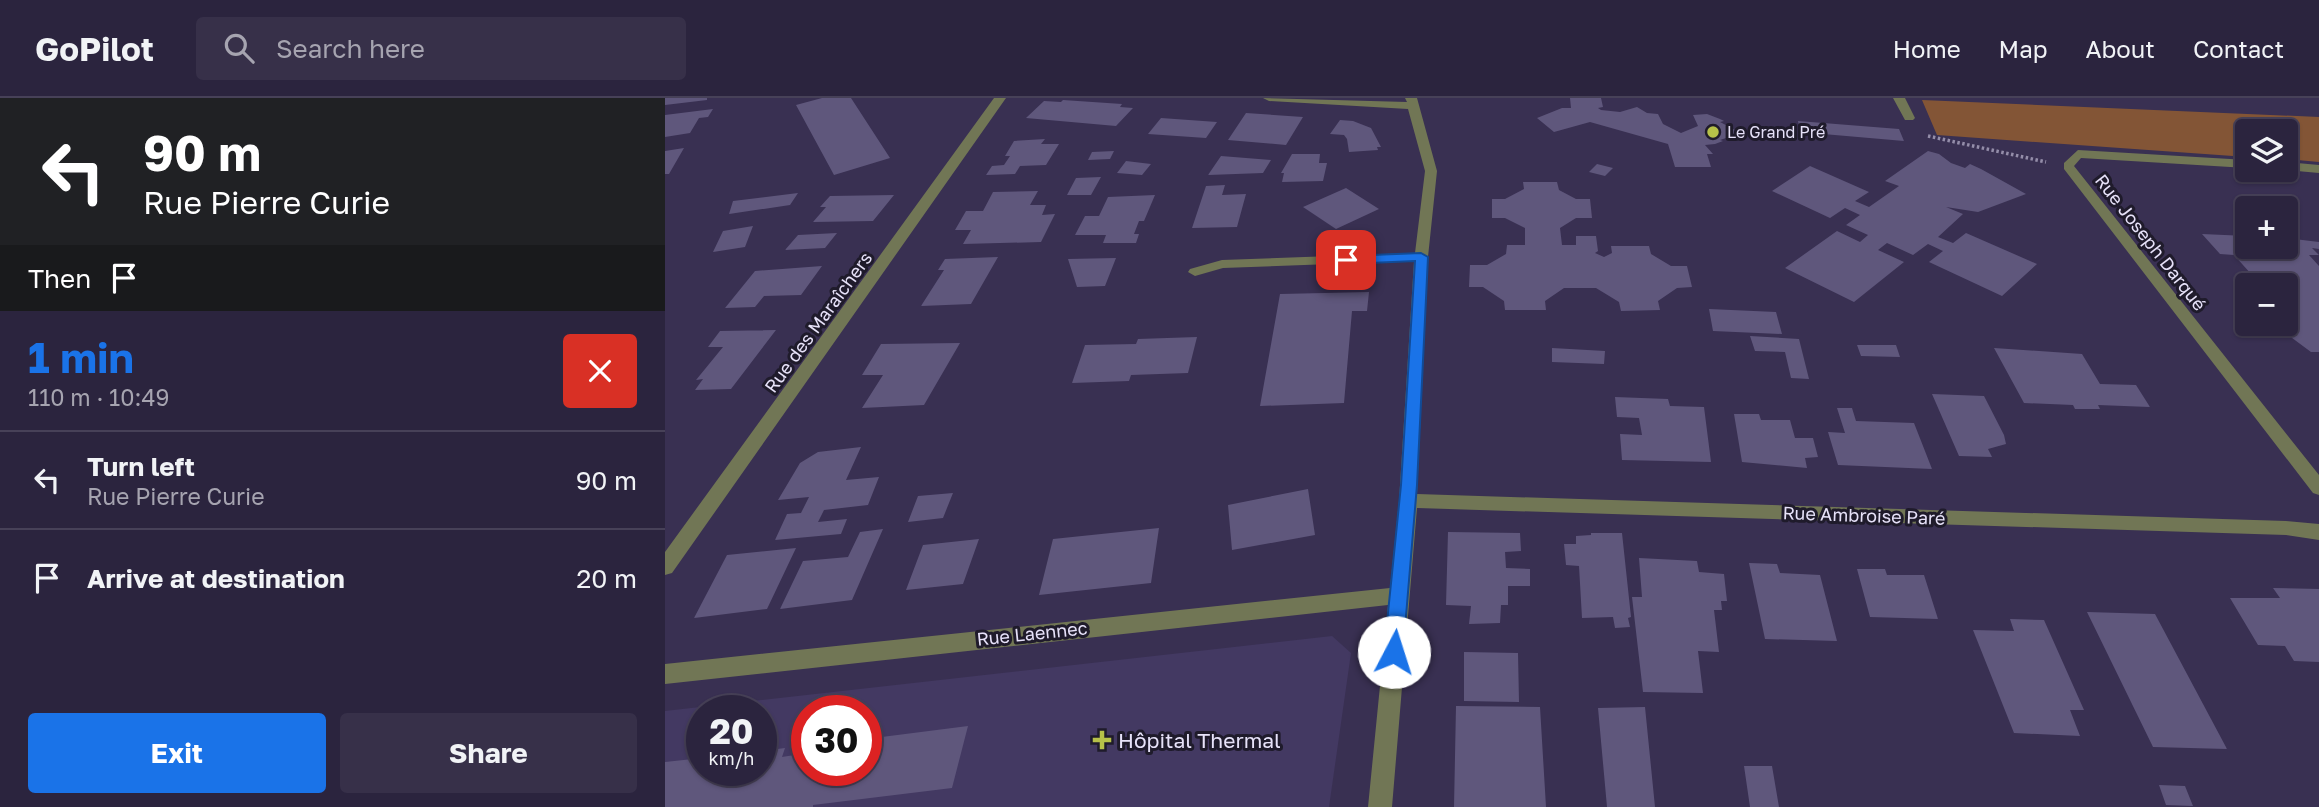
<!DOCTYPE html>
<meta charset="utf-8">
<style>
:root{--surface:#2b243e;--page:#373049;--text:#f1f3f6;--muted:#a6a4b0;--line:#474158;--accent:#1a73e8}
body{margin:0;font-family:"Golos Text",sans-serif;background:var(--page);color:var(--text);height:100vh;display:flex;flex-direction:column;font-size:26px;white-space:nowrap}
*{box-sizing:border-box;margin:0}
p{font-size:23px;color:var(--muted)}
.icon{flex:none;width:38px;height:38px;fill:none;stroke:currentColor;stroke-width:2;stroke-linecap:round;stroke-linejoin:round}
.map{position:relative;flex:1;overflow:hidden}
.side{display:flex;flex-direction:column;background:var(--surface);width:665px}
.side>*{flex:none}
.top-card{background:#202124;color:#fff;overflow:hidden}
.fabs{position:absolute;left:1570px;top:21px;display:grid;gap:14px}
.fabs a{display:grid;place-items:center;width:63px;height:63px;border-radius:7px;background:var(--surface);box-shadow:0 2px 5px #0004,0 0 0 2px var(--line);font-size:35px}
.speed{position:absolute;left:21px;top:597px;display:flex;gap:14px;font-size:35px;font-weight:700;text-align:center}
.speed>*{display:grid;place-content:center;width:91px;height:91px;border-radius:50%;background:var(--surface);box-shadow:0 2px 5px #0004,0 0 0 2px var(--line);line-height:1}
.speed small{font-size:18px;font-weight:400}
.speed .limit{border:10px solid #d22;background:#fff;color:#111}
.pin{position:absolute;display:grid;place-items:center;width:60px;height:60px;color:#fff;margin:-30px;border-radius:14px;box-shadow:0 4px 10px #0006}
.me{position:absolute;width:77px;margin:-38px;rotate:5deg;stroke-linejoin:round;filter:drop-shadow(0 0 5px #0008)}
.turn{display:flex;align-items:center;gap:24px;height:147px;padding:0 28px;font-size:32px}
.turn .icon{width:91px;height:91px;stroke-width:2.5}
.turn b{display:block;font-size:49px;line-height:60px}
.then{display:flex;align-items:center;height:66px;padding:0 28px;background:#0003;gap:14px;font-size:26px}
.round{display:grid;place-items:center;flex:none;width:74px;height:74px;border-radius:7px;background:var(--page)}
.headline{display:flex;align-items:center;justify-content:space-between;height:119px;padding:0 28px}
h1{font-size:42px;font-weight:700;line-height:52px;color:var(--accent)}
.button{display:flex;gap:14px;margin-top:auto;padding:14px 28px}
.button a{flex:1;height:80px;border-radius:7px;background:var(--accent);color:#fff;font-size:28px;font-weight:700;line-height:80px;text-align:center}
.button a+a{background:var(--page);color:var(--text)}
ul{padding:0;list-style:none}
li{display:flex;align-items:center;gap:21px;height:98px;padding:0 28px;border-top:2px solid var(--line)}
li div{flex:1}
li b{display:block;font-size:26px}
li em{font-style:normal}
header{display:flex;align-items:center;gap:42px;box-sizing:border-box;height:98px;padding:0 35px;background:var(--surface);border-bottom:2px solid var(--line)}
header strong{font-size:33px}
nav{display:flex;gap:38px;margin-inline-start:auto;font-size:24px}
.search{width:490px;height:63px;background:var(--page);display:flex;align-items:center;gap:18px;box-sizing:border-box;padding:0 24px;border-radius:7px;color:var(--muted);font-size:26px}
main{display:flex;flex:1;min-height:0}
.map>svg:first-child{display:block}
</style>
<header>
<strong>GoPilot</strong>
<div class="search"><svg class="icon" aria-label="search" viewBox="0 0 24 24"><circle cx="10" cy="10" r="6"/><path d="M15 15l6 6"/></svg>Search here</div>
<nav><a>Home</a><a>Map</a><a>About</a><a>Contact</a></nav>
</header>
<main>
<section class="side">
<div class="top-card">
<div class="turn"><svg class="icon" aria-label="left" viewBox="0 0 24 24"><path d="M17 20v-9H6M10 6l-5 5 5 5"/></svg><div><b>90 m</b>Rue Pierre Curie</div></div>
<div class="then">Then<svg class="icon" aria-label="arrive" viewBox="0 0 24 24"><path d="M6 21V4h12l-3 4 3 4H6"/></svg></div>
</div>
<div class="headline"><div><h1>1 min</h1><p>110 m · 10:49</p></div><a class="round" style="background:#d93025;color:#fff"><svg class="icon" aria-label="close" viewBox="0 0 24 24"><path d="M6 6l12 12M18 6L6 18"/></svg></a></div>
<ul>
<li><svg class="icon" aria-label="left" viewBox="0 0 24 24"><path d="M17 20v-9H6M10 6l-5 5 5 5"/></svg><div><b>Turn left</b><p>Rue Pierre Curie</p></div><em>90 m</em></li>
<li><svg class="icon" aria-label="arrive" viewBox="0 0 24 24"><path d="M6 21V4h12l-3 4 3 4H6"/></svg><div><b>Arrive at destination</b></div><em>20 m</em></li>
</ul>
<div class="button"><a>Exit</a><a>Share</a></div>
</section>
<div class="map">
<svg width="1654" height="709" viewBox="0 0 1654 709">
<rect width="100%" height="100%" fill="#393052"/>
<path fill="#433962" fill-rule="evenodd" d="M667,538L686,555L664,709H0V613ZM37,612H96V672H37ZM142,612H201V672H142Z"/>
<path fill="#835536" d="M1257,2L1654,19V64L1621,61L1620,33H1582V59L1272,37Z"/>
<path fill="#5f577c" d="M0,0H42V2L0,7Z
M157,0H186L225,60L169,77L131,7Z
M905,0H936L938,9L933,10L936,12L955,14L972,9L982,15L993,16L998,26L1016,35L1033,28L1028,17L1042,16L1055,21L1059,23L1055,24L1076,35L1055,42L1058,43L1050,46L1040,47L1048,56H1042L1046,69H1010L1003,46L925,24L889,34L872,20L897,10H906Z
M398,2L457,6L455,9L468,10L451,28L361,20L379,3L396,4Z
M48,11L43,19L34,20L25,35L0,39V17Z
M581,15L638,19L621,47L563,42Z
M496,20L552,24L541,40L483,36Z
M675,22L688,23L706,30L716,49H712L713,52L684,54L682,41L679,37L665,36Z
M1133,23L1234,31L1239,43L1135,34Z
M380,41L376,46H394L381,67L355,68L350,76L321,77L327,68L339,67L345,58H340L349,43Z
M19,50L4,76H0V53Z
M449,53L445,61L423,62L427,54Z
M1263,53L1274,56L1286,65L1300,70L1305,66L1316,71L1361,96L1313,114L1281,109L1298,116L1273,139L1288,145L1301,135L1372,166L1337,198L1264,164L1278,153L1263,146L1248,157L1222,145L1213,152L1239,164L1189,204L1120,170L1172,133L1195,144L1203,137L1181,127L1195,117L1180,110L1165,120L1107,93L1145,68L1204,94L1190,103L1204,109L1234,88L1220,83Z
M627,56H655L654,65H662L658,83L617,84L619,75H616Z
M556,58L606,62L598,75L543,77Z
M461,63L486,66L477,77L452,75Z
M932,66L948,70L940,78L924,74Z
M436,79L426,97H402L411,80Z
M858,84H892L894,92L911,101H925L927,120H911L895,130L897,147H911V138H931L933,153L930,155L939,159L947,155L946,148H984L986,156L1006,168H1022L1027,189L1012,190L993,203L995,212L956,213L954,204L931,190H899L880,203L881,212H840L839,203L818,189H804L805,167H822L841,156L842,147H860V130L840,120H827V101H840L859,91Z
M560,87L557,97L581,96L572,129L527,130L541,88Z
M681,90L714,111L671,131L638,109Z
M373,93L365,107H381L377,117L390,116L376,144L298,146L306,132H290L301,113H318L328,94Z
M133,95L125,107L64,116L68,103Z
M229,97L208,123L148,124L161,109H155L165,98Z
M490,97L479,123H474L469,136H474L471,145H438L441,137H410L420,118H434L443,99Z
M88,128L80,149L48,154L58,133Z
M172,135L160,150L120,152L133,137Z
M1537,136L1582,138V149H1620V140L1654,144V151L1647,150L1654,157H1644L1654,168V254H1646L1608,226H1620V187H1596L1569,157L1555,156Z
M333,159L306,206L256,208L279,172H273L280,161Z
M451,160L440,188L412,189L403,161Z
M157,168L136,197L99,198L90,209L60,210L90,173Z
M704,194L702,213H687L679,305L595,308L615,196Z
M1044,211L1111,214L1117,236L1048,233Z
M111,232L66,291L30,292L38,281L31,282L58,249H43L55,233Z
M1085,238L1134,241L1144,281L1126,280L1120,254L1090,253Z
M532,239L523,275L466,277L464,283L407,285L420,247L471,246L473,241Z
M295,245L259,307L197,310L218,277H197L216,246Z
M1192,247H1231L1235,259L1196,258Z
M887,250L940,253L939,266L887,264Z
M1329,250L1417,256L1435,286L1471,287L1485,309L1433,307L1435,311H1410L1408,307L1359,305Z
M1267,296L1319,298L1339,337L1341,346L1323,351L1327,359L1294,358Z
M950,299L1003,301L1005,308L1039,309L1046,364L957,362L955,336L977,337L974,320L952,319Z
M1172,310H1187L1191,323L1249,325L1267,371L1173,367L1163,334L1180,335Z
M1069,316H1094L1096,322H1125L1130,340H1148L1153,359L1140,360L1142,370L1077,364Z
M196,349L181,382L214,379L203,407L159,412L153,424L182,421L176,436L110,442L122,416L136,415L144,399L113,402L135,365L153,354Z
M643,391L650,437L567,452L563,407Z
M288,395L278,420L243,424L253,398Z
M494,430L486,485L374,497L388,441Z
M218,431L187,502L115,511L138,463L183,459L195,434Z
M783,434L855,435L856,453L840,454L841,470L865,471V488H843V507H836L835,525L804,526L806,508L781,507Z
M926,435H957L966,519L963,520L965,529L950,530L948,519L917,520L914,468L901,467L899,446H911V438L926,437Z
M314,441L298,486L241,492L258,447Z
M131,450L102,511L29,520L62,457Z
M974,460L1032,463L1034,474L1059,476L1062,503H1056L1057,512H1049L1054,554L1033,553L1038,595L978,594L967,499H977Z
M1084,465L1112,466L1115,475L1155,477L1172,543L1100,541Z
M1192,471H1220L1222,477H1259L1273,521L1205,519Z
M1608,490L1654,491V564L1629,563L1620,548L1593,547L1565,500H1615Z
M1422,514L1490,516L1562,651L1488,649Z
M1345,521L1379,522L1419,612H1405L1415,638L1349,635L1308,532L1349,533Z
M799,554L853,555L854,604L799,603Z
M791,608L875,609L881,709H789Z
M980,609L990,709H942L933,610Z
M303,628L287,690L148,707V709H0V664L37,660V672H96V653L120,650L117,659L142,655V672H201V641Z
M1079,668H1107L1114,709H1085Z
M1494,687L1520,688L1528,708L1501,707Z"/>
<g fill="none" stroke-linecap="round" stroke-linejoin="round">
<path stroke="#948da9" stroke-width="3.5" stroke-dasharray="2.5 2.5" stroke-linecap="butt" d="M1263,38L1381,64"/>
<path fill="#717655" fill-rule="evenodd" d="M329,0H341L7,475L0,477V454Z
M598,0L742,4L740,0H752L772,73L763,159L752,396L1621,423L1654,426V442L1621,437L752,410L727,709H703L723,507L0,586V566L725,490L734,403L749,163L558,170L530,178L523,174L525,171L557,162L750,155L760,73L743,11L604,3Z
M1228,0H1240L1250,20L1248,22H1240Z
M1413,52L1582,62V70L1416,60L1409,68L1654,377V397L1648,395L1399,71V65Z
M1620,64L1654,67V75L1620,72Z"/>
</g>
<path fill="#1a73e8" stroke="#114b97" stroke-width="2" d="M756,155L763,159L752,387L738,554L735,560L729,562L722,560L719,554L736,387L750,163L681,166L675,162L681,158Z"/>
<g fill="#b6c149" stroke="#1f1b2b" stroke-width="2.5">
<circle cx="1048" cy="34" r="7"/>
<path d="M433.5 631.5h7v7h7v7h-7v7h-7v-7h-7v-7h7z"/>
</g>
<g text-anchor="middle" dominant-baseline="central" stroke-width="6" stroke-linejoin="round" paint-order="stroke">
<g font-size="16" fill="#e7e2f9" stroke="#1f1b2b" text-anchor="start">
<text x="1062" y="34">Le Grand Pré</text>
</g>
<g font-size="18" fill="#e7e2f9" stroke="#1f1b2b">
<text transform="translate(1486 144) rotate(52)">Rue Joseph Darqué</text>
<text transform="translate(153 224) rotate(-54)">Rue des Maraîchers</text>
<text transform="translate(1199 417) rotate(2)">Rue Ambroise Paré</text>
<text transform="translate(367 535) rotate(-6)">Rue Laennec</text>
</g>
<g font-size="21" fill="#e7e2f9" stroke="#1f1b2b" text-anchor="start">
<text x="453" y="642">Hôpital Thermal</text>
</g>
</g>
</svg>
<div class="fabs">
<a><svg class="icon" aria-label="layers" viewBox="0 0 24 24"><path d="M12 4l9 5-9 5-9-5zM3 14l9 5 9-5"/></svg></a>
<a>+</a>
<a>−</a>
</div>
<div class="speed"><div>20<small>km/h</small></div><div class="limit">30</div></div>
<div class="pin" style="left:681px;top:162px;background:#d93025"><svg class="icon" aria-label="arrive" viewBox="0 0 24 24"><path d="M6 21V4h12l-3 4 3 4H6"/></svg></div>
<svg class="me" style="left:729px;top:554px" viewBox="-20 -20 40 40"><circle r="19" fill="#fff"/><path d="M0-13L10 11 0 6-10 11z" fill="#1a73e8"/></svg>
</div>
</main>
